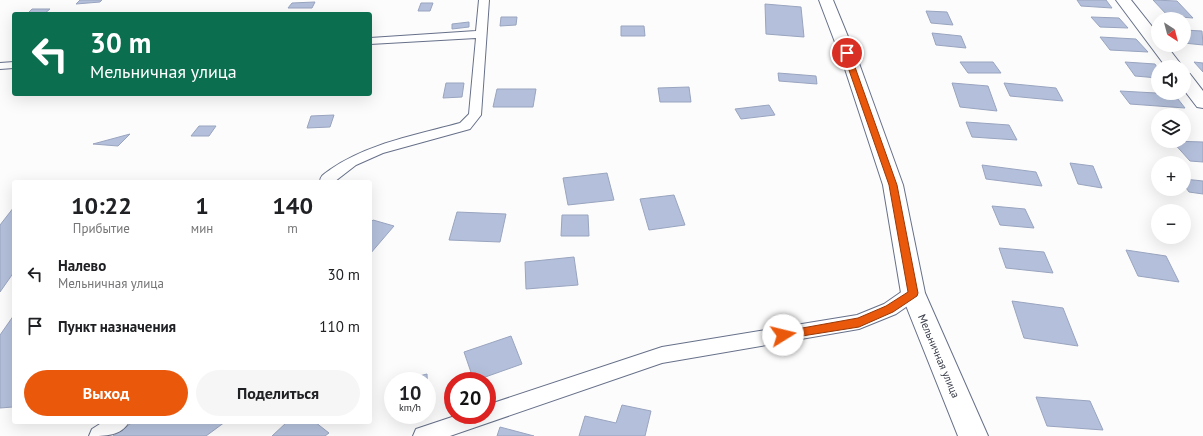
<!DOCTYPE html>
<html lang="ru">
<meta charset="utf-8">
<style>
:root{--surface:#fff;--page:#f6f6f6;--text:#202124;--muted:#757577;--accent:#ea580c}
body{margin:0;font-family:"PT Sans",sans-serif;background:var(--page);color:var(--text);height:100vh;display:flex;flex-direction:column;font-size:15px;white-space:nowrap}
*{box-sizing:border-box;margin:0}
p{font-size:13px;color:var(--muted)}
.icon{flex:none;width:22px;height:22px;fill:none;stroke:currentColor;stroke-width:2;stroke-linecap:round;stroke-linejoin:round}
.map{position:relative;flex:1;overflow:hidden}
.sheet{position:absolute;left:12px;top:180px;width:360px;height:244px;display:flex;flex-direction:column;background:var(--surface);border-radius:4px;box-shadow:0 4px 16px #0002}
.sheet>*{flex:none}
.guide{position:absolute;left:12px;top:12px;width:360px;height:84px;border-radius:4px;box-shadow:0 4px 16px #0002;background:#0b6e4f;color:#fff;overflow:hidden}
.needle{width:26px;rotate:144deg}
.buttons{position:absolute;left:1151px;top:12px;display:grid;gap:8px}
.buttons a{display:grid;place-items:center;width:40px;height:40px;border-radius:50%;background:var(--surface);box-shadow:0 4px 16px #0002;font-size:20px}
.speed{position:absolute;left:384px;top:372px;display:flex;gap:8px;font-size:20px;font-weight:700;text-align:center}
.speed>*{display:grid;place-content:center;width:52px;height:52px;border-radius:50%;background:var(--surface);box-shadow:0 4px 16px #0002;line-height:1}
.speed small{font-size:10px;font-weight:400}
.speed .limit{border:6px solid #d22;background:#fff;color:#111}
.pin{position:absolute;display:grid;place-items:center;width:34px;height:34px;color:#fff;margin:-17px;border:2px solid #fff;border-radius:50%;box-shadow:0 1px 4px #0007}
.me{position:absolute;width:44px;margin:-22px;rotate:81deg;stroke-linejoin:round;filter:drop-shadow(0 0 3px #0008)}
.turn{display:flex;align-items:center;gap:14px;height:84px;padding:0 12px;font-size:18px}
.turn .icon{width:52px;height:52px;stroke-width:2.5}
.turn b{display:block;font-size:28px;line-height:34px}
.eta{display:flex;justify-content:space-evenly;align-items:center;height:68px;text-align:center}
.eta b{font-size:24px;font-weight:600;line-height:28px}
.primary-button{display:flex;gap:8px;margin-top:auto;padding:8px 12px}
.primary-button a{flex:1;height:46px;border-radius:24px;background:var(--accent);color:#fff;font-size:16px;font-weight:600;line-height:46px;text-align:center}
.primary-button a+a{background:var(--page);color:var(--text)}
ul{padding:0;list-style:none}
li{display:flex;align-items:center;gap:12px;height:52px;padding:0 12px}
li div{flex:1}
li b{display:block;font-size:15px}
li em{font-style:normal}
.map>svg:first-child{display:block}
</style>
<div class="map">
<svg width="1203" height="436" viewBox="0 0 1203 436">
<rect width="100%" height="100%" fill="#fcfcfc"/>
<path fill="#b4c0db" stroke="#99a4bf" d="M80,0H102L100,2L76,4Z
M1077,0H1106L1112,8L1081,6Z
M1153,0L1177,1L1193,18L1168,16Z
M315,2L312,8H288L292,3Z
M421,3H433L430,11H418Z
M765,4L801,7L804,37L766,34Z
M32,9H50L44,14H27Z
M926,11L947,12L953,25L931,23Z
M501,17H517L516,25L500,26Z
M1091,17L1119,18L1128,28L1100,27Z
M469,22V27L452,29V24Z
M621,26H644L645,36H621Z
M1184,30L1202,31L1203,45L1184,43Z
M932,33L961,36L966,48L936,45Z
M1100,37L1136,39L1148,52L1110,50Z
M960,62H993L1001,73H968Z
M1125,62L1155,64L1158,69V78L1135,76Z
M1194,62L1203,63V72Z
M778,73L816,76L817,84L779,81Z
M446,83H464L462,97L443,98Z
M952,83L988,86L997,111L960,107Z
M1004,83L1056,88L1063,101L1010,96Z
M689,87L691,102H660L658,88Z
M497,89H536L533,107H493Z
M1120,91L1174,94L1185,108L1130,104Z
M769,105L775,115L741,119L735,109Z
M334,115L330,127L307,128L311,116Z
M966,122L1009,125L1017,140L972,137Z
M199,126H216L209,136H191Z
M130,134L118,146L93,144Z
M1172,141L1203,142V162L1190,161Z
M1070,163L1093,166L1102,188L1078,184Z
M982,165L1036,172L1042,186L986,179Z
M607,173L614,200L568,205L563,178Z
M1184,179L1203,181V194L1189,192L1184,185Z
M674,195L685,225L649,230L640,199Z
M992,206L1025,209L1034,228L1000,225Z
M14,207V272L0,292V225Z
M457,212L506,214L500,242L449,240Z
M562,215H588L589,236H561Z
M373,220L394,226L370,254V223Z
M999,248L1044,252L1053,273L1006,268Z
M1126,250L1166,256L1179,282L1138,276Z
M574,257L578,285L526,289L525,262Z
M1012,301L1063,308L1078,346L1024,338Z
M14,315V405L13,407L0,408V335Z
M511,336L522,364L474,381L464,352Z
M427,374L428,398H427V381H399Z
M1036,397L1090,401L1103,430L1047,426Z
M622,405L651,411L645,436H579L585,416L616,423Z
M133,422H225L206,436H113Z
M287,422H315L329,433L325,436H272Z
M500,427L534,436H497Z"/>
<g fill="none" stroke-linecap="round" stroke-linejoin="round">
<g stroke="#667089" stroke-width="2">
<path id="service" d="M479,0H489L481,115L470,129L383,153L356,165L334,182H320C320,175 326,173 331,169C369,143 417,135 460,123L469,114L476,38L370,44V38L476,31Z
M14,62V68L0,69V63Z
M913,286L919,288L921,293L919,298L896,314L859,329L662,363L450,436H413L416,429L458,415H487V405L662,347L857,315L884,304L907,288Z
M103,422H129C121,436 106,436 89,436L92,429Z"/>
</g>
<g stroke="#667089" stroke-width="2">
<path id="minor" d="M819,0H833L860,66L903,185L925,293L988,436H958L901,293L883,185L844,66Z
M1116,0H1131L1158,34V45H1166L1183,67H1166Z
M1184,73L1190,74L1203,91V108L1197,107L1184,90Z"/>
</g>
<use href="#service" fill="#fff" fill-rule="evenodd"/>
<use href="#minor" fill="#fff" fill-rule="evenodd"/>
</g>
<path fill="#ea580c" stroke="#983908" d="M844,51L850,53L897,185L918,293L917,296L893,312L859,327L783,339L780,338L778,335L780,332L858,318L886,306L908,292L889,185L843,53Z"/>
<g text-anchor="middle" dominant-baseline="central" stroke-width="3.5" stroke-linejoin="round" paint-order="stroke">
<g font-size="11" fill="#383c48" stroke="#fff">
<text transform="translate(939 356) rotate(67)">Мельничная улица</text>
</g>
</g>
</svg>
<div class="buttons">
<a><svg class="needle" viewBox="-14 -14 28 28"><path d="M0-13l5 13h-10z" fill="#e53935"/><path d="M0 13l5-13h-10z" fill="#757577"/></svg></a>
<a><svg class="icon" aria-label="sound" viewBox="0 0 24 24"><path d="M4 9h4l5-4v14l-5-4H4zM17 9q2 3 0 6"/></svg></a>
<a><svg class="icon" aria-label="layers" viewBox="0 0 24 24"><path d="M12 4l9 5-9 5-9-5zM3 14l9 5 9-5"/></svg></a>
<a>+</a>
<a>−</a>
</div>
<div class="speed"><div>10<small>km/h</small></div><div class="limit">20</div></div>
<div class="pin" style="left:847px;top:53px;background:#d93025"><svg class="icon" aria-label="arrive" viewBox="0 0 24 24"><path d="M6 21V4h12l-3 4 3 4H6"/></svg></div>
<svg class="me" style="left:783px;top:335px" viewBox="-20 -20 40 40"><circle r="19" fill="#fff"/><path d="M0-13L10 11 0 6-10 11z" fill="#ea580c"/></svg>
<div class="guide">
<div class="turn"><svg class="icon" aria-label="left" viewBox="0 0 24 24"><path d="M17 20v-9H6M10 6l-5 5 5 5"/></svg><div><b>30 m</b>Мельничная улица</div></div>
</div>
<section class="sheet">
<div class="eta">
<div><b>10:22</b><p>Прибытие</p></div>
<div><b>1</b><p>мин</p></div>
<div><b>140</b><p>m</p></div>
</div>
<ul>
<li><svg class="icon" aria-label="left" viewBox="0 0 24 24"><path d="M17 20v-9H6M10 6l-5 5 5 5"/></svg><div><b>Налево</b><p>Мельничная улица</p></div><em>30 m</em></li>
<li><svg class="icon" aria-label="arrive" viewBox="0 0 24 24"><path d="M6 21V4h12l-3 4 3 4H6"/></svg><div><b>Пункт назначения</b></div><em>110 m</em></li>
</ul>
<div class="primary-button"><a>Выход</a><a>Поделиться</a></div>
</section>
</div>
